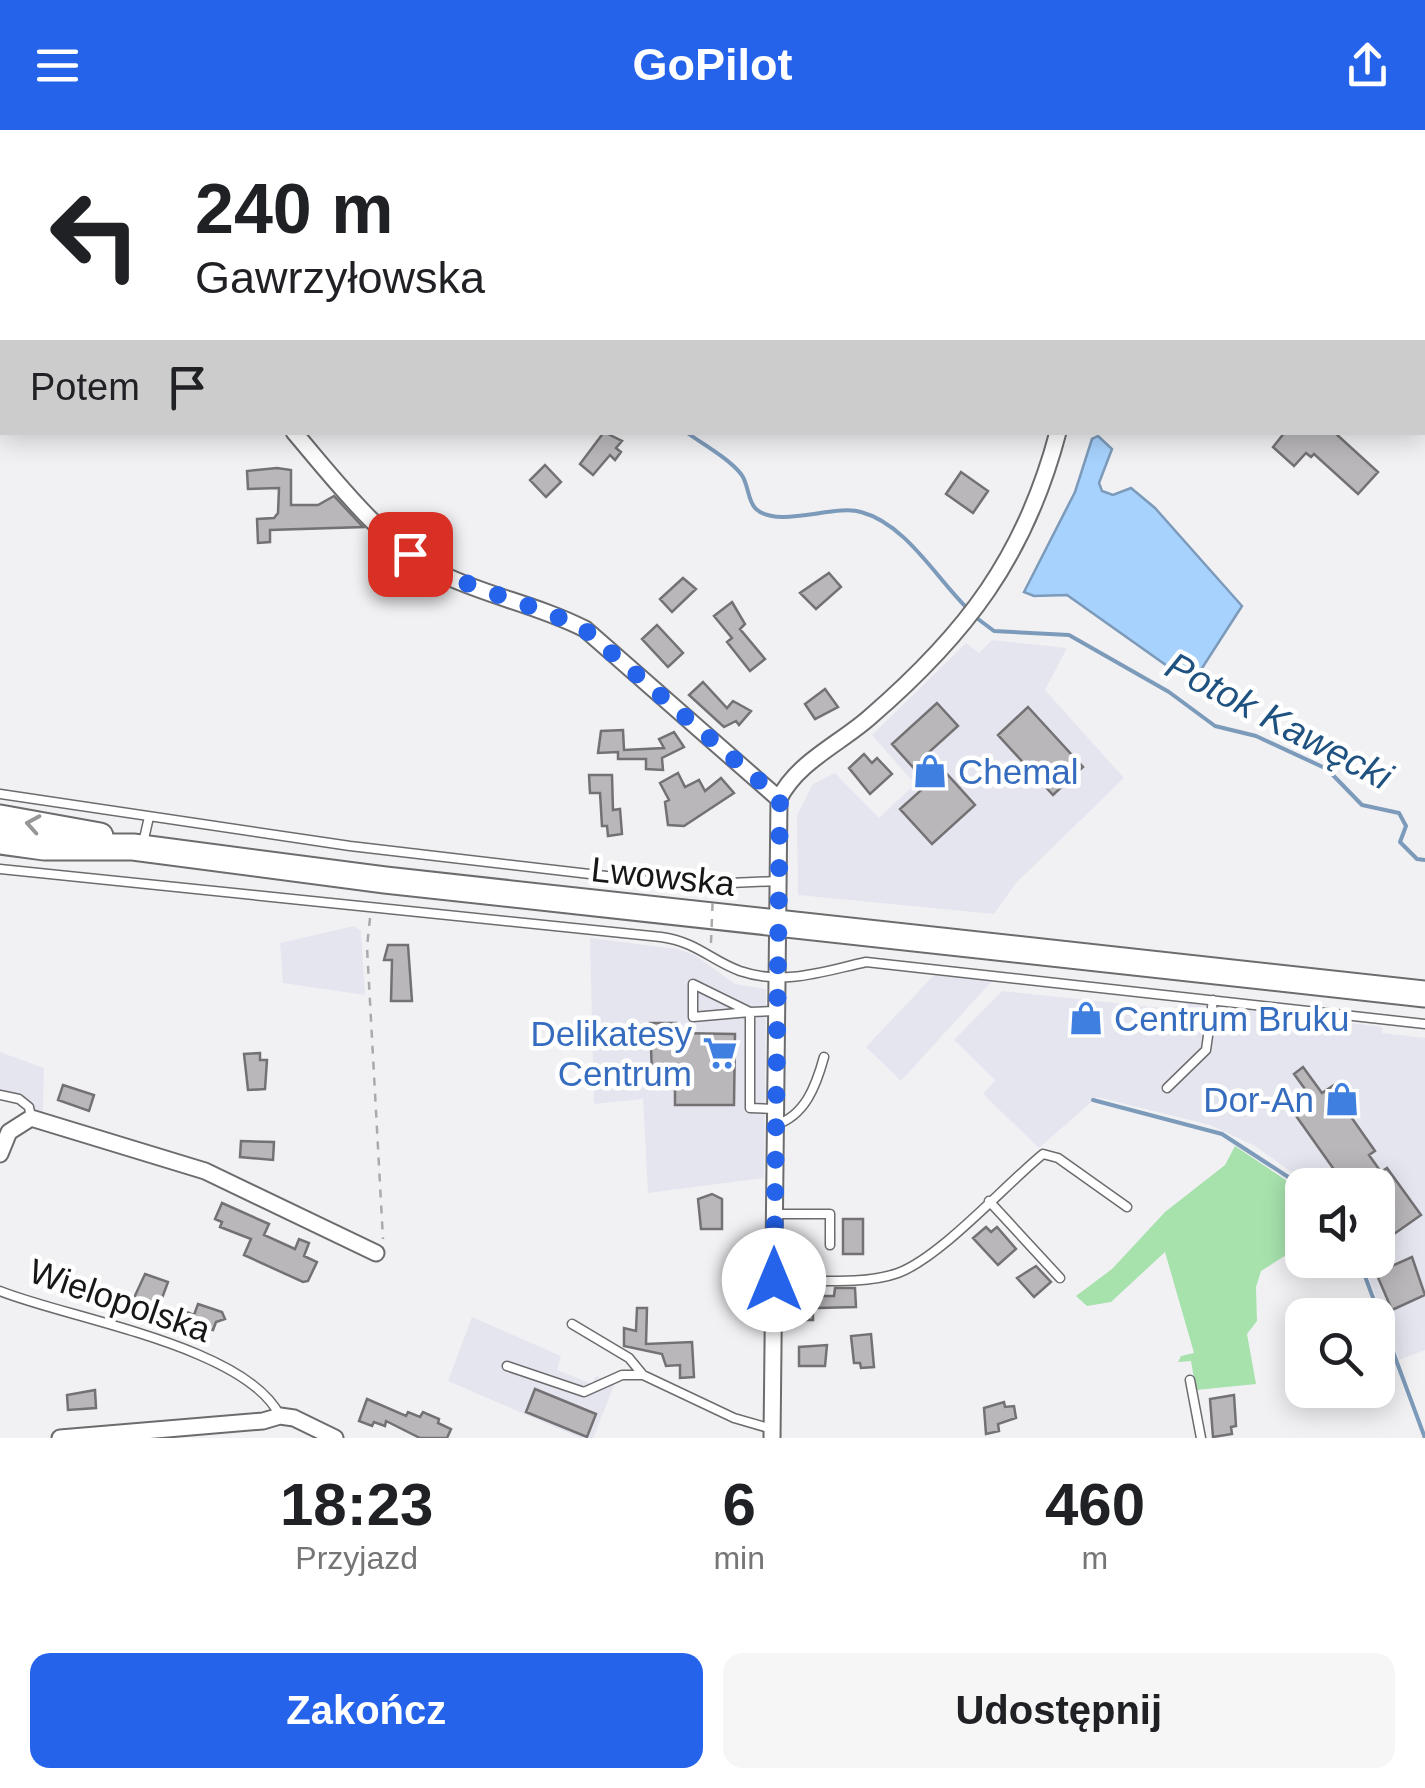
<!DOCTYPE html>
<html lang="pl">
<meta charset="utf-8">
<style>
:root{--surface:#fff;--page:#f6f6f6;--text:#202124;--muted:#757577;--accent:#2563eb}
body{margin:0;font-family:Arial,sans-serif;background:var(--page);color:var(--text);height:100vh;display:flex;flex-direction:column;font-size:38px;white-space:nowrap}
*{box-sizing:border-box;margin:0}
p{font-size:32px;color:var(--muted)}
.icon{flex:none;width:55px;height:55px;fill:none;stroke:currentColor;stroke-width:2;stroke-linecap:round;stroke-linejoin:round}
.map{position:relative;height:1308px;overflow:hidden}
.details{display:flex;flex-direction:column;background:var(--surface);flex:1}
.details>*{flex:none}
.banner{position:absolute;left:0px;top:0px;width:1425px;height:305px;box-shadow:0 5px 25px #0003;background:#fff;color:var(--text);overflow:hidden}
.buttons{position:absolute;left:1285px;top:1038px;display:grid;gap:20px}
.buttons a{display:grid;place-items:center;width:110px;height:110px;border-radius:20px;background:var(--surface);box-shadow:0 5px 25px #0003;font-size:50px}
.pin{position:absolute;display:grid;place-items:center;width:85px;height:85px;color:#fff;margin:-42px;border-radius:20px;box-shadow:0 5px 15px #0006}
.me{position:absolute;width:110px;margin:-55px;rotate:0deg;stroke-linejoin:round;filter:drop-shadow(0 0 8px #0008)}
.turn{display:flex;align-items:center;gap:35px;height:210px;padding:0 30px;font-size:45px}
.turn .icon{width:130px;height:130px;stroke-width:2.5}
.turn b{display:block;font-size:70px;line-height:85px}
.then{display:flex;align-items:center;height:95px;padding:0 30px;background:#0003;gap:20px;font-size:38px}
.eta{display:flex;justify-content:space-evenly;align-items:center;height:170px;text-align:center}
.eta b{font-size:60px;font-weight:700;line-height:70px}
.action{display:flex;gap:20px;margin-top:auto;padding:20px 30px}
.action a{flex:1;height:115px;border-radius:20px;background:var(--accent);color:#fff;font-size:40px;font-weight:700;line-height:115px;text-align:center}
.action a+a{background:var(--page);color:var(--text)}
header{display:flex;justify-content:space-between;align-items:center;height:130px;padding:0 30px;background:var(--accent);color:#fff;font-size:45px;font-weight:700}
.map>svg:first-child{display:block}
</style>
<header><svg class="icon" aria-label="menu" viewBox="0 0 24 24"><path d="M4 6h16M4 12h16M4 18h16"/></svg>GoPilot<svg class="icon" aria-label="share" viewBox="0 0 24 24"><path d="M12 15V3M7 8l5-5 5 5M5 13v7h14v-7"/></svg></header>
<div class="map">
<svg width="1425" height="1308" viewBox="0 0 1425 1308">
<rect width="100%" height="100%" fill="#f1f1f4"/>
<path fill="#e5e5ef" d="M992,510L1067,518L1045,560L1124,648L1016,753L994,784L798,765L797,685L813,654L835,643L879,688L915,654L872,605L966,513L979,523Z
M354,796L361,801L365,865L283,853L280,813Z
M590,808L677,819L695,825L735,854L766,859L764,1048L648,1063L643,969L594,974Z
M934,845L992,851L901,951L866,917Z
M1002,861L1172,879L1185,872L1382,897V903L1425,908V1220L1399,1230L1363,1130H1378V1055H1310L1255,1016L1210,995L1097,967L1039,1018L983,964L995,950L954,910Z
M0,922L44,938L43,984L0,969Z
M472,1187L561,1226L557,1240L592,1254L596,1246L615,1253L593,1308H580L448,1251Z"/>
<path fill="#a7e2ad" d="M1235,1016L1302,1061V1122L1298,1127L1291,1122L1261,1141L1256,1157L1257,1191L1247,1204L1256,1254L1196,1260L1191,1231L1178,1232L1181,1226L1194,1223L1165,1122L1111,1172L1087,1176L1076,1166L1112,1139L1165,1082L1225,1035Z"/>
<path fill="#a7d2fe" stroke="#7c9ab9" stroke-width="2.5" d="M1098,306L1112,319L1099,353L1102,361L1113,365L1131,358L1155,378L1242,476L1197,546L1180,545L1067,465L1034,466L1024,462L1075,362L1092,309Z"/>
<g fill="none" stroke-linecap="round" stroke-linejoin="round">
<path stroke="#7c9ab9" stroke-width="4" d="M486,0V2
M686,302C704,315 728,328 741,344C749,354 747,371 756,379C778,399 835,374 861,382C906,394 936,448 968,479
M974,486L994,501L1069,505L1169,562L1215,596L1256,606L1327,639L1362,675L1399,683L1406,696L1400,712L1417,729L1425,730
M1093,970L1222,1004L1302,1056
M1359,1130L1425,1308"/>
</g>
<path fill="#b9b7ba" stroke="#737173" stroke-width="2.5" d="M604,302L622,311L616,318L621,322L615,330L610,325L593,345L580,334Z
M1285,302H1334L1378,342L1358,364L1314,324L1311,327L1306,323L1294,336L1273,317Z
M545,335L561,352L546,367L530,350Z
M277,338L291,340V375H318L334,366L363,397L270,400V412L258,413L257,389L274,388L278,383L279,358L248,359L247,341Z
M961,342L988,361L973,383L946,364Z
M829,443L841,457L816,479L800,463Z
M683,448L696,459L672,482L660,469Z
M732,472L745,494L740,499L765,529L750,541L727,512L732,508L714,486Z
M657,495L683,523L668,537L642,509Z
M703,552L727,578L733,571L751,581L739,595L736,591L724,597L689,565Z
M825,559L838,577L815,589L805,574Z
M937,573L958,596L928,623L975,675L932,714L900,679L928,654L892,614Z
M1028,577L1083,637L1053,665L998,605Z
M623,600L624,620L664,618L659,609L674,602L684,617L662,628L663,640L646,639V629H618V622L598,623L601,601Z
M864,624L872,633L877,628L892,644L870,664L849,638Z
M678,643L685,657L699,650L705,661L721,648L734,663L684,696L668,695L665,672L669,670L660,653Z
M589,645H612L613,680L620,679L622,704L608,706L607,696H602L600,663H590Z
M388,815H408L412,871H391L392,830H384Z
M650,893H676V903L735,904L734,975H675V943H652Z
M260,923V930H267L265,959L248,960L244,924Z
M1303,937L1322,963L1337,953L1349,970L1342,974L1375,1021L1369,1025L1381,1042L1387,1038L1421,1085L1384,1111L1378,1101V1055H1345L1294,983L1313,970L1294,944Z
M63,955L94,965L89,981L58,970Z
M241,1011L274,1012L273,1030L240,1027Z
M712,1064L722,1069V1099H701L698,1069Z
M222,1073L269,1094L264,1105L295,1119L299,1109L309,1113L304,1126L317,1132L308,1151L303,1152L244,1125L251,1109L220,1097L222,1092L215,1089Z
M843,1089H863V1124H843Z
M986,1097L991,1102L997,1097L1016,1119L998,1135L973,1108Z
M1412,1127L1425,1165L1392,1180L1376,1143Z
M1036,1136L1051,1152L1034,1167L1017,1148Z
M145,1144L168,1152L158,1179L133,1170Z
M835,1158H855L856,1177L817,1178L813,1179V1190H796V1166H834Z
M198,1174L222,1182L225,1189L216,1192L213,1200L180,1192L184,1181L194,1185Z
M637,1178H647L646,1214L692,1212L694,1247L680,1248V1235L666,1236L662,1224L624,1216V1198L636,1201Z
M871,1204L874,1237L861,1238L860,1233H854L851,1206Z
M827,1215L825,1236H799V1217Z
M535,1259L596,1284L587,1307L526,1282Z
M95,1260L96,1278L68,1280L67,1265Z
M1234,1265L1236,1296L1231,1297L1232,1304L1213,1307L1210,1269Z
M367,1269L406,1286L408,1282L420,1287L423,1282L439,1289L438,1293L451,1299L447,1308H420L386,1291L385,1296L374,1292L372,1296L359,1291Z
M1004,1272L1005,1277L1014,1276L1016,1288L998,1294L999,1301L986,1304L984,1278Z"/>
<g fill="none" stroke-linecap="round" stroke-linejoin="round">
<g stroke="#6c6c6f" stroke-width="11">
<path id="service" d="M0,664L350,716L684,755L777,751
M143,713L149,687
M0,739L661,807C697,812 710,830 740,841C784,856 824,841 866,832L1425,894
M1167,958L1206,920L1213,870
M0,965L19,969L29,977L31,988
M775,979L750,978V882L693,887V854L750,882L776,881
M775,995C805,986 816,956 824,927
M989,1071L1060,1148
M776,1084H830V1115
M774,1150C813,1149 861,1156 898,1143C941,1127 1005,1055 1043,1024L1058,1028L1127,1077
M0,1161C70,1189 246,1216 280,1286
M572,1194L629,1228L643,1245
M507,1236L584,1262L622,1245H643L734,1288L772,1299
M1190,1250L1201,1308"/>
</g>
<g stroke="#6c6c6f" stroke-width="19">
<path id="minor" d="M1137,2L1138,0
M0,27H2
M294,302C339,355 383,414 446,446C491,467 540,476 585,499L779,669L772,1308
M779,669C797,632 841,613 870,587C966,504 1025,427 1058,302
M0,1024L9,1002L31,988L205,1041L376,1123
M60,1308L263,1291L280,1286L294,1288L335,1308"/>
</g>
<g stroke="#6c6c6f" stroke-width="29">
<path id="primary" d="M0,688L100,706
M0,711L44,717H133L385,750L1425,864"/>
</g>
<path stroke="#aaaaac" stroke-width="2.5" stroke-dasharray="8 8" stroke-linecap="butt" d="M370,788L367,817L383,1109"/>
<use href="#service" stroke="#fff" stroke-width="8"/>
<use href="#minor" stroke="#fff" stroke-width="15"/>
<use href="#primary" stroke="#fff" stroke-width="25"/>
<path stroke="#aaaaac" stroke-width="2.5" stroke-dasharray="8 8" stroke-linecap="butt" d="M711,813L713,762"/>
</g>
<defs><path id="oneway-chevron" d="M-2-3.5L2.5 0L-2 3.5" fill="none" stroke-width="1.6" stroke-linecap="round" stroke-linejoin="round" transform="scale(2.5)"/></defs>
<use stroke="#979797" href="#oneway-chevron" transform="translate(33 694) rotate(-170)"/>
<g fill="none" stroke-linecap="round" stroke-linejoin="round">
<path stroke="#2563eb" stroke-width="18" stroke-dasharray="0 32.4" d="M410,424C463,460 527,470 584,499L780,669L774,1150"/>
</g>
<defs>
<g id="shop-bare" transform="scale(2.7)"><path d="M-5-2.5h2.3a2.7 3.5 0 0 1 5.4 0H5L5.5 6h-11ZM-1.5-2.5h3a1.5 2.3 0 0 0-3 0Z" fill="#3f7fe0" stroke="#fff" stroke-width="2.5" paint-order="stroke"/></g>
<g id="supermarket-bare" transform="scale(2.7)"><path d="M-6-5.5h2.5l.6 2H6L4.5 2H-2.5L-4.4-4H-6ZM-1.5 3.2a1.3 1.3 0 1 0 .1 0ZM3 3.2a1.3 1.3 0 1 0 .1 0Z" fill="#3f7fe0" stroke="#fff" stroke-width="2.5" paint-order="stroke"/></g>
</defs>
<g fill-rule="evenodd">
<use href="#shop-bare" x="930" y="641"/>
<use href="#shop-bare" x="1086" y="888"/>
<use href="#supermarket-bare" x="720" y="923"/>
<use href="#shop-bare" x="1342" y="969"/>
</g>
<g text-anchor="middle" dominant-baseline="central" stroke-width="9" stroke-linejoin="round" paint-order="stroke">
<g font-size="35" fill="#366cbe" stroke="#fff" text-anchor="start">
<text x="958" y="641">Chemal</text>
<text x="1114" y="888">Centrum Bruku</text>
<text x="692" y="903" text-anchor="end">Delikatesy<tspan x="692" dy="40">Centrum</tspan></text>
<text x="1314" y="969" text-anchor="end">Dor-An</text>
</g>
<g font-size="35" fill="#171718" stroke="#fff">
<text transform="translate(663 746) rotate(6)">Lwowska</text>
<text transform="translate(120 1170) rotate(19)">Wielopolska</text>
</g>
<g font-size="38" font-style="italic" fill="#1f5281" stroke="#fff">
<text transform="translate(1279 591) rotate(28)">Potok Kawęcki</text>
</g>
</g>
</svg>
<div class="buttons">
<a><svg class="icon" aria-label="sound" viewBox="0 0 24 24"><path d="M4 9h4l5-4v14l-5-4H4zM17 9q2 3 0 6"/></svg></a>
<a><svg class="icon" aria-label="search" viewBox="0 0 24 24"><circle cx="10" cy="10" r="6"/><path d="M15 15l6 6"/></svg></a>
</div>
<div class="pin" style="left:410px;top:424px;background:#d93025"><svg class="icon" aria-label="arrive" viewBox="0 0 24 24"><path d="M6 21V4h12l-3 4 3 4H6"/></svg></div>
<svg class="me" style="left:774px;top:1150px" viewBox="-20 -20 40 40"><circle r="19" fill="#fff"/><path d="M0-13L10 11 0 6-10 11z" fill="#2563eb"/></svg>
<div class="banner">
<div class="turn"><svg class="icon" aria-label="left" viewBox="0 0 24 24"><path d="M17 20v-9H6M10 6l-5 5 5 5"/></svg><div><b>240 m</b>Gawrzyłowska</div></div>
<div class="then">Potem<svg class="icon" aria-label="arrive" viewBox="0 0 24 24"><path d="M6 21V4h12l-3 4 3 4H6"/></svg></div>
</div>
</div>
<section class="details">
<div class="eta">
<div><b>18:23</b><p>Przyjazd</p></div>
<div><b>6</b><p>min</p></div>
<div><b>460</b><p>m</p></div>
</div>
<div class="action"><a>Zakończ</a><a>Udostępnij</a></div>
</section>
